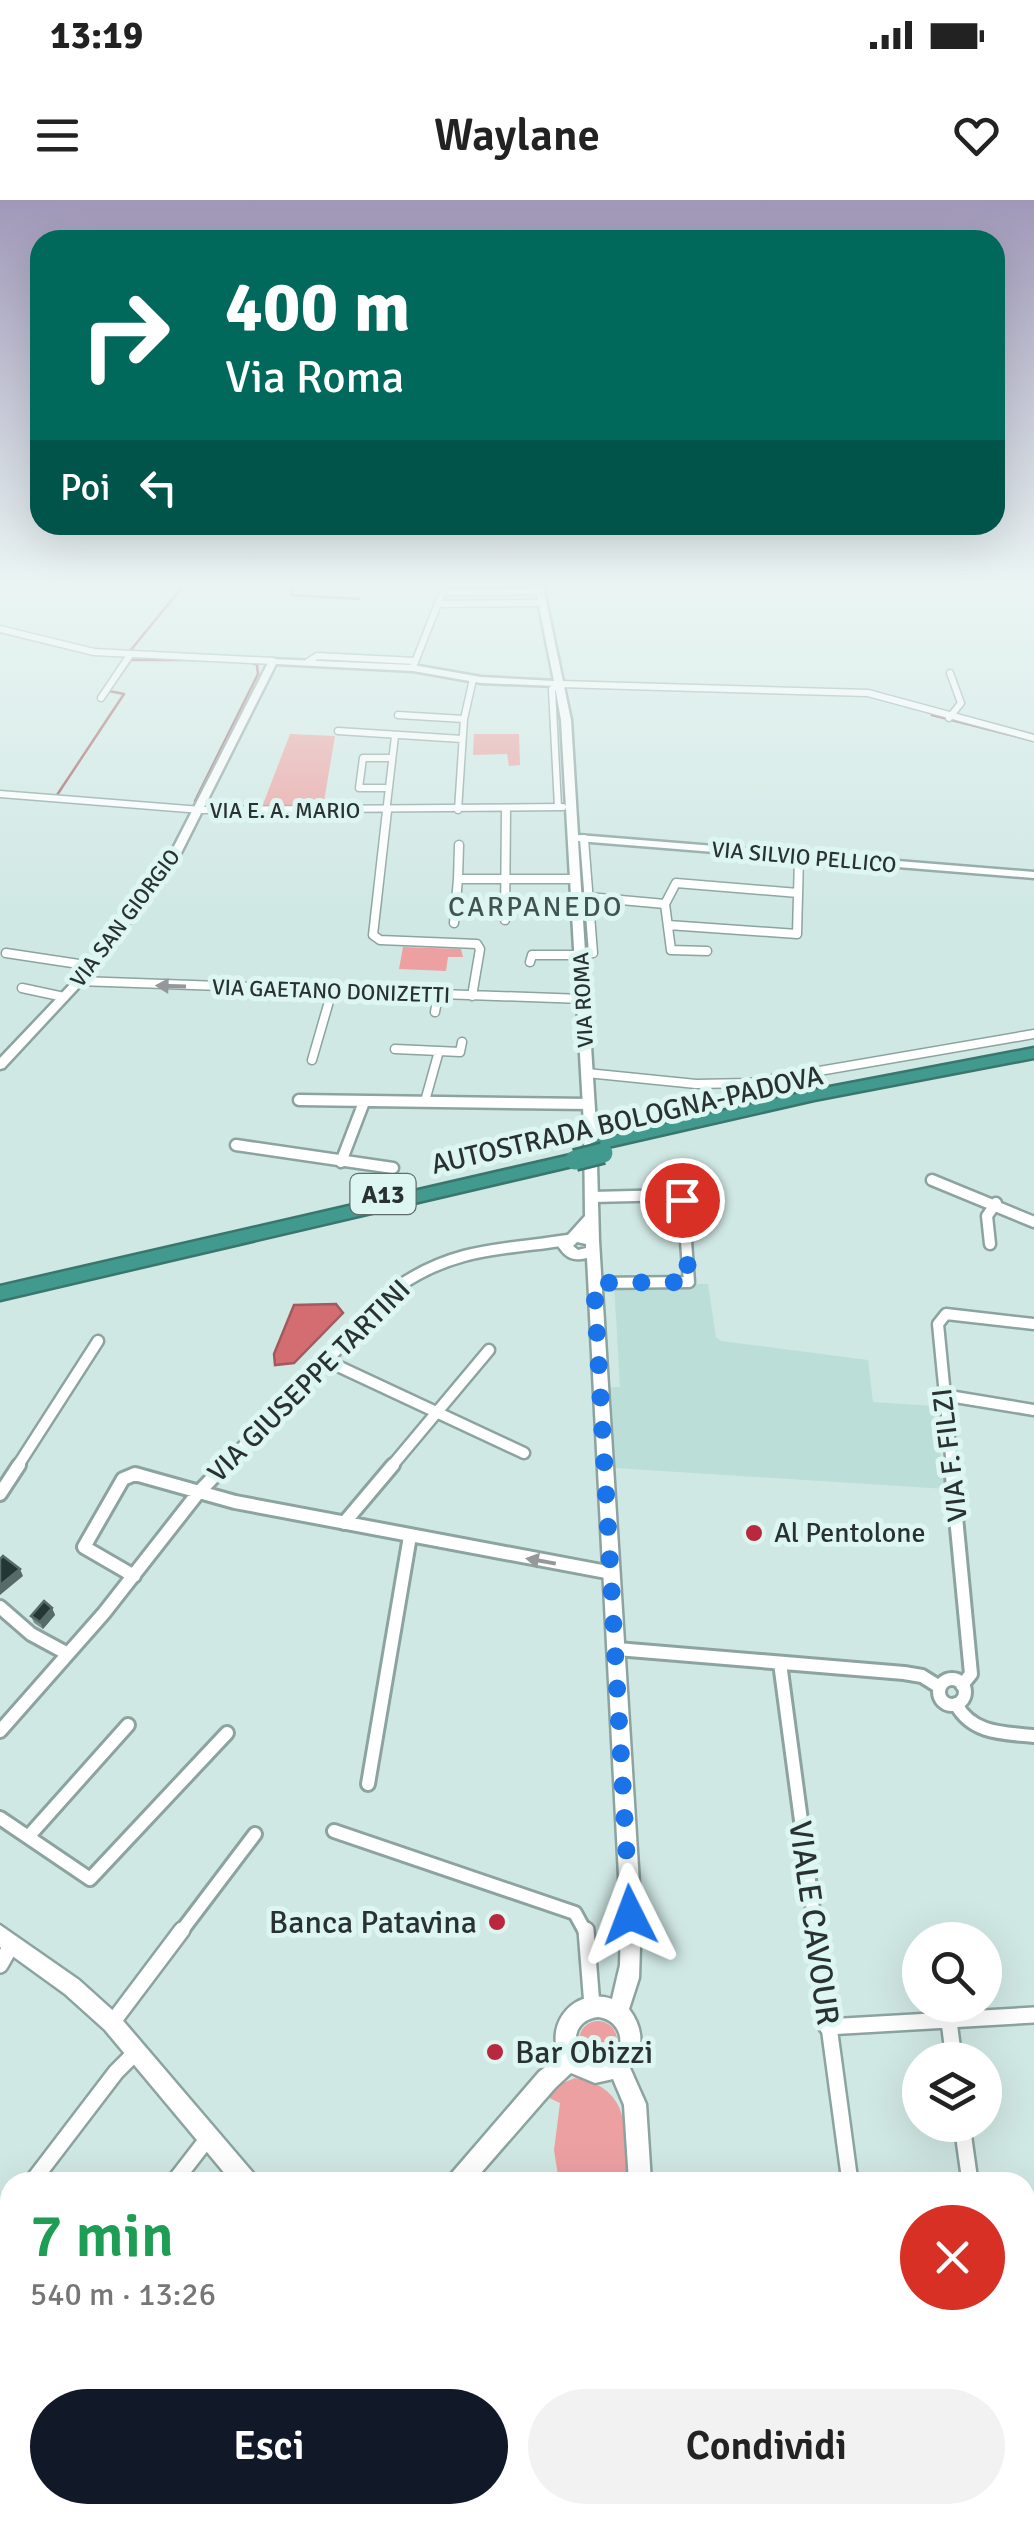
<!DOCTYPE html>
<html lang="it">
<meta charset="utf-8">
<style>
:root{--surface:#fff;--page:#f2f2f2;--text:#222;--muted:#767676;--accent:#111827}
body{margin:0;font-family:Signika,sans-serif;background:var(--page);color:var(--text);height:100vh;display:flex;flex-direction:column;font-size:38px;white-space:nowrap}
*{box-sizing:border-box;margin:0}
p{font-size:32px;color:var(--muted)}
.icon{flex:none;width:55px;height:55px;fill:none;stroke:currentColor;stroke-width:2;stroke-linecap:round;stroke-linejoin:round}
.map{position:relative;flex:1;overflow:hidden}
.side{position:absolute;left:0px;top:1972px;width:1035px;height:352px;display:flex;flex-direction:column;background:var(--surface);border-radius:30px 30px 0 0;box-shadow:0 10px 40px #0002}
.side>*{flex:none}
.hud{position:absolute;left:30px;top:30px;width:975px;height:305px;border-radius:30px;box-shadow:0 10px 40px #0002;background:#00695c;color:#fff;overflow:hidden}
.tools{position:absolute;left:902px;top:1722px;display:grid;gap:20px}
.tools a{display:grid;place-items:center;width:100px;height:100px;border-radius:50%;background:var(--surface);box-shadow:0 10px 40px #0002;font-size:50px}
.pin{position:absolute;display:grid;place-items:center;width:85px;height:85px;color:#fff;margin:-42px;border:5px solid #fff;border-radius:50%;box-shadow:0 2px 10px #0007}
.me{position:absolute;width:110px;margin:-55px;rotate:357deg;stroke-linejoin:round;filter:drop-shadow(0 0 8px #0008)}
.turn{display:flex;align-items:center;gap:35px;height:210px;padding:0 30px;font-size:45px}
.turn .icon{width:130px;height:130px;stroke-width:2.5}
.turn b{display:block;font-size:70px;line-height:85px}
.then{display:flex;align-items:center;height:95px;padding:0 30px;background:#0003;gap:20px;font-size:38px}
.round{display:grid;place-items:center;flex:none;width:105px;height:105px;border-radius:52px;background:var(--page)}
.head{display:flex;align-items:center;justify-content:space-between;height:170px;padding:0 30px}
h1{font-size:60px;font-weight:600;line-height:75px;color:#1e9e55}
.button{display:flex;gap:20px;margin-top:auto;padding:20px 30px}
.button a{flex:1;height:115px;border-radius:60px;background:var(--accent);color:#fff;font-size:40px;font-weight:600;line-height:115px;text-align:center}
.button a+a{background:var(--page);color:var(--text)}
.status{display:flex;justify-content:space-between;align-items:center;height:70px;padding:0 50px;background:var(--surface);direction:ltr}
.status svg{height:28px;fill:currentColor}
header{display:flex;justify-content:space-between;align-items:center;height:130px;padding:0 30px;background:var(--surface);font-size:45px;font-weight:600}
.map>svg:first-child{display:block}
</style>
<div class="status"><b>13:19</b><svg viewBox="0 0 49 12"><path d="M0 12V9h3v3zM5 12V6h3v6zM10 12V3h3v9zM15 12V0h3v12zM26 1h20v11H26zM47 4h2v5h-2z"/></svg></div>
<header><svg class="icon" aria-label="menu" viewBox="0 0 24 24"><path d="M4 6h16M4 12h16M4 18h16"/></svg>Waylane<svg class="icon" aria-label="heart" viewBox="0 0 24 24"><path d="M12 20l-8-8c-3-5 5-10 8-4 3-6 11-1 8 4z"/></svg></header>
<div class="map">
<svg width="1034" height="2324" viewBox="0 0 1034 2324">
<rect width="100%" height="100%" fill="#d0e8e4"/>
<path fill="#bcded8" d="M614,1084H708L716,1137L721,1141L868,1160L873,1202L933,1206L946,1289L615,1268L611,1187H620Z"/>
<path fill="#eda0a1" d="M290,534L335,536L323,607H262Z
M474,534H519L520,565L509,566L507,554L473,555Z
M403,747L461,749L463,757H448L446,771L399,769Z
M579 1840a19 19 0 1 1 38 0a19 19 0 1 1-38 0Z
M575,1878C634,1888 625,1935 627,1982H559L554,1950L560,1903L545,1896L553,1887Z
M246,2315H633V2324H241Z"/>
<path fill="#d46d72" stroke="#a15b5e" stroke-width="2.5" d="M336,1104L343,1113L294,1163L275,1165L274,1154L294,1105Z"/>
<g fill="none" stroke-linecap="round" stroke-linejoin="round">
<path stroke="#a15b5e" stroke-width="2.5" d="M293,386L291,395L359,399
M130,451L183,386
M932,515L1034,541
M57,595L124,494L109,491L131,460H195
M195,601L258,474L257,465L250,462"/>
<g stroke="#8ca39f" stroke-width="9">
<path id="street-far4" d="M443,392H485
M488,392L540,391
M438,404L542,403
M0,429L94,452L273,461
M308,462L317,456L415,461
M413,467L445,386
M101,498L130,455
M398,515L464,519
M949,518L961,503L950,473
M338,531L462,539
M388,588H359L363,558H392
M0,594L201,610L563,607
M558,607L552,489L560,484L868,493L1034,538
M458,610L464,519L473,479
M386,613L395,536
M506,613V608"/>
</g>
<g stroke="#8ca39f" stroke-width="11">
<path id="street-far3" d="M387,611L373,735L380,740L477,744L480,749L472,796
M584,639L593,753
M458,679L459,645
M577,696L665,704L676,683L798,693
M665,704L671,750L707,751
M505,720L506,611
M454,723L458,679H576
M668,725L797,734L799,657
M6,753L92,766
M530,762L532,755H580
M79,781L583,799
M22,788L64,797
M435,812L438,795
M395,849L439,851L425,901
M439,851L460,852L462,842
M312,860L332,791
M587,873L696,884L750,883L1034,834
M299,900L382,901"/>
</g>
<g stroke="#8ca39f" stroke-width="15">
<path id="street-far2" d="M299,900L589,904
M236,945L393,968
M341,962L364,902
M932,980L1034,1022
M592,997L675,995L683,1000L689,1082L595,1083
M990,1044L987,1016L996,1003
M327,1161L524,1253
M943,1195L1034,1210
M17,1267L98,1141
M223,1267L399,1086C456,1047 503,1050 568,1040
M391,1267L489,1150
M952,1267L938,1124L946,1114L1034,1124"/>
</g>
<g stroke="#8ca39f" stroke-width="18">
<path id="street-far1" d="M951,1265L971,1474L962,1485
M0,1294L19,1265
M344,1323L393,1265
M134,1376L84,1347L123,1279L135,1274L235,1302L612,1373
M0,1407L31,1434L68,1454
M617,1449L904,1473L922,1476L938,1486
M780,1463L816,1733
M939 1492a13 13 0 1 1 26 0a13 13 0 1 1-26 0Z
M956,1504C972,1534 1003,1533 1034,1536
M128,1525L28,1637L90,1679L227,1533
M0,1531L104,1413L198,1293L225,1265
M368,1584L410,1336
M0,1618L28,1637
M334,1631L575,1713L586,1733
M180,1733L255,1634"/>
</g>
<g stroke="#8ca39f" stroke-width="20">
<path id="street" d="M586,1730L592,1806
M816,1730L850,1982
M0,1765L12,1744
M949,1821L954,1860
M112,1823L182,1730
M827,1827L1034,1815
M962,1925L970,1982
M32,1982L116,1872L136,1852
M174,1982L208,1938
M0,2025L10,2012
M1013,2315L1014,2324"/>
</g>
<g stroke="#8ca39f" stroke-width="5">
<path id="secondary" d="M535,386H543L571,520L578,635L1034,672V678L578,641L596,925L599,1041L641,1715L639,1778L629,1809C644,1829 644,1848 630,1868L646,1904L651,1982H629L624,1905L613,1879L595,1883L571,1873L555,1888L473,1982H448L451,1974L539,1872L559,1856C545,1821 576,1787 612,1799L620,1765L621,1715L587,1058C573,1061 567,1059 558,1046L585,1016L584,925L561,520L555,486L481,483L413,471L276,464L176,663L83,783L4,868L0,869V858L75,779L166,662L270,459L413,465L481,477L554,481ZM577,1042L586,1044V1048L578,1050L573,1046ZM598,1817C625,1820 629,1856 602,1861C572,1866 564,1821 598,1817Z
M0,1725L79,1780L119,1816L254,1974L257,1982H232L105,1830L65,1794L0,1747Z
M178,2315H205L201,2324H174Z
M208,2315H237L233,2324H204Z
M648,2315H674L675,2324H649Z"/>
</g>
<g stroke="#39766e" stroke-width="5">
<path id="highway" d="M1034,848V858L814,900L599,949L590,944L599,939L814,890Z
M575,954L584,960L581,964L0,1100V1086Z"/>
</g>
<use href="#street-far4" stroke="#fff" stroke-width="6"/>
<use href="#street-far3" stroke="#fff" stroke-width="8"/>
<use href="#street-far2" stroke="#fff" stroke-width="10"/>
<use href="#street-far1" stroke="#fff" stroke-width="12"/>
<use href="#street" stroke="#fff" stroke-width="15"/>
<use href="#secondary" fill="#fff" fill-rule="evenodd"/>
<use href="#highway" fill="#429a8f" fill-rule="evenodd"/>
<g stroke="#39766e" stroke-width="24" stroke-linecap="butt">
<path id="highway-bridge" d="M575,960L603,953"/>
</g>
<use href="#highway-bridge" stroke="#429a8f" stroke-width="19"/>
</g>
<path fill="#7a908c" d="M52,1408L55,1415L43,1429L34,1423L31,1416Z"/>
<path fill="#576c69" d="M20,1369L23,1376L0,1395V1385Z
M52,1408L55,1415L43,1429L40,1422Z"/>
<path fill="#233734" stroke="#576c69" stroke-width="2.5" d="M3,1356L20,1369L0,1385V1359Z
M44,1401L52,1408L40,1422L31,1416Z
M405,2315H470L467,2324H402Z
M365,2316L381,2324H362Z"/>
<defs><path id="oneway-solid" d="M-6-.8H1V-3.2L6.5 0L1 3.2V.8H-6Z" transform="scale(2.5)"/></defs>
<g fill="#949898">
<use href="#oneway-solid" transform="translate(171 786) rotate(-178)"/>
<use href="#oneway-solid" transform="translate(541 1361) rotate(-170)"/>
</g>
<linearGradient id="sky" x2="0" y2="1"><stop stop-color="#a098b9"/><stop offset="0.54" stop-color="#eaf5f3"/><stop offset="1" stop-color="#eaf5f3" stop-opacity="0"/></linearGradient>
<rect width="1034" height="711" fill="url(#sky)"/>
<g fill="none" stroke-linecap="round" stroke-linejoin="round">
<path stroke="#1a73e8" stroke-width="18" stroke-dasharray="0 32.4" d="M630,1715L594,1083L689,1082L682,1000"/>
</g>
<g fill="#b9283e" stroke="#ddf6f1" stroke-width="4">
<circle cx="754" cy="1333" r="10"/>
<circle cx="497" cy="1722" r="10"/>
<circle cx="495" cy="1852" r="10"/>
</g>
<g text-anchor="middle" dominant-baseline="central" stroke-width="10" stroke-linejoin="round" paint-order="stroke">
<g font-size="22" fill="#293231" stroke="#ddf6f1">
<text x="285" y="610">VIA E. A. MARIO</text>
<text transform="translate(804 657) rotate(5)">VIA SILVIO PELLICO</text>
<text transform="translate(125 718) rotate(-53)">VIA SAN GIORGIO</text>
<text transform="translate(331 791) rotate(2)">VIA GAETANO DONIZETTI</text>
<text transform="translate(583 800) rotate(-93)">VIA ROMA</text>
</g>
<rect fill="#ddf6f1" stroke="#5f6d6b" stroke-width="2.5" x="350.5" y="974" width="65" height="40" rx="8"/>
<g font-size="25" font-weight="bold" fill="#293231">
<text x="383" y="994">A13</text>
</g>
<g font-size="28" letter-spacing="2.5" fill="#405552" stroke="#ddf6f1">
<text x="536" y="707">CARPANEDO</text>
</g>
<g font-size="28" fill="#293231" stroke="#ddf6f1">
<text transform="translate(627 920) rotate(-13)">AUTOSTRADA BOLOGNA-PADOVA</text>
<text transform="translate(309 1181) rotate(-45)">VIA GIUSEPPE TARTINI</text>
<text transform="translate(950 1255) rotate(-97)">VIA F. FILZI</text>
</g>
<g font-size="28" fill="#293231" stroke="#ddf6f1" text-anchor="start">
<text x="774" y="1333">Al Pentolone</text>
</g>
<g font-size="32" fill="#293231" stroke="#ddf6f1" text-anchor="end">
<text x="477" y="1722">Banca Patavina</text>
<text x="515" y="1852" text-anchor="start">Bar Obizzi</text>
</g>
<g font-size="32" fill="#293231" stroke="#ddf6f1">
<text transform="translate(814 1723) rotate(82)">VIALE CAVOUR</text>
</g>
</g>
</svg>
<div class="tools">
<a><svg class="icon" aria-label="search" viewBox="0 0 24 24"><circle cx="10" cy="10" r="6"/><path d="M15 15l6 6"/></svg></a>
<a><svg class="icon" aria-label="layers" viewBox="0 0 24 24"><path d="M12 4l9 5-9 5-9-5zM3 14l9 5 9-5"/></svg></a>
</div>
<div class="pin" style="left:682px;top:1000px;background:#d93025"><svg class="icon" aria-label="arrive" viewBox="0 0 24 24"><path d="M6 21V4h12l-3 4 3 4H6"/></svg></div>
<svg class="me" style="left:630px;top:1715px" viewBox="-20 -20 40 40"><path d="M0-17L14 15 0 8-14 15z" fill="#1a73e8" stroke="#fff" stroke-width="4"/></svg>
<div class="hud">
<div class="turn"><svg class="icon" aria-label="right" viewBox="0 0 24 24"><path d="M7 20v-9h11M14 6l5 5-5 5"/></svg><div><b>400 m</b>Via Roma</div></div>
<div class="then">Poi<svg class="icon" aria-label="left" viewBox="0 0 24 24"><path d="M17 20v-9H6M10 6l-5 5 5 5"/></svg></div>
</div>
<section class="side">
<div class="head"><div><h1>7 min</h1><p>540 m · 13:26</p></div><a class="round" style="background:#d93025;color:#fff"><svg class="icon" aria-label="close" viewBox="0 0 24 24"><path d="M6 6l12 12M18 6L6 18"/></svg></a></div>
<div class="button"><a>Esci</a><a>Condividi</a></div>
</section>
</div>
